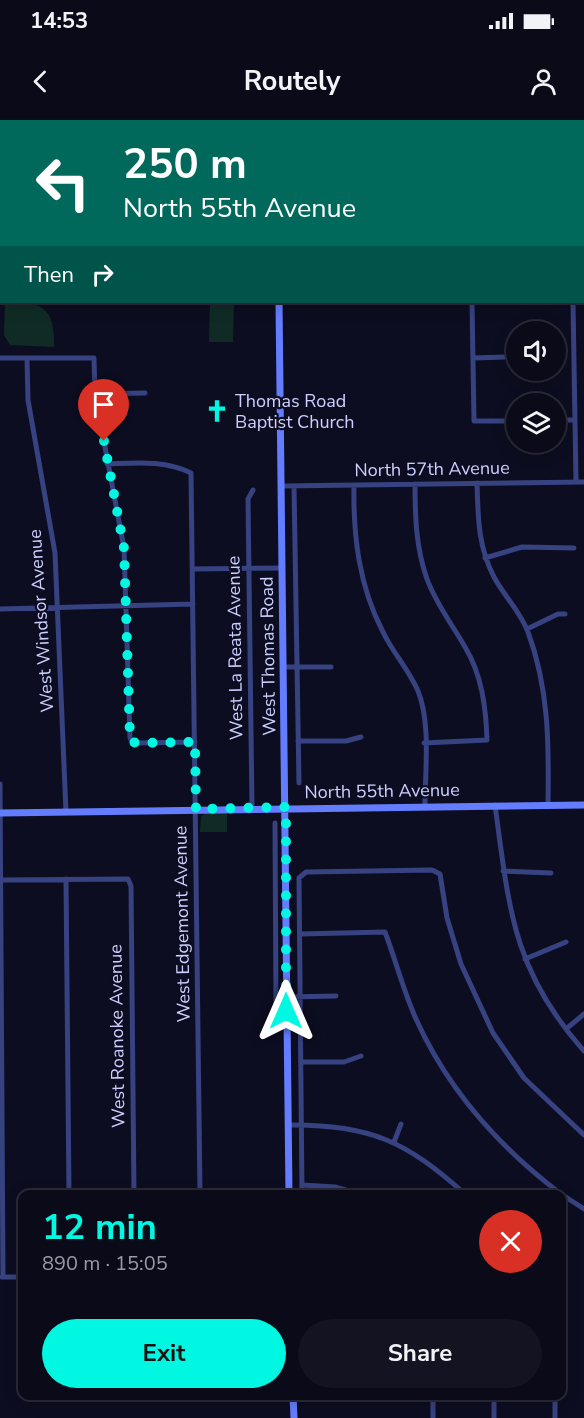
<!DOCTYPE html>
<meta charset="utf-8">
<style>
:root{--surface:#0a0a19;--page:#131322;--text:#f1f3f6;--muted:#999aa2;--line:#2a2b38;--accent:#00f8e2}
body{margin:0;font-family:"Nunito Sans",sans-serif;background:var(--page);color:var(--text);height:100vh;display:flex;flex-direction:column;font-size:22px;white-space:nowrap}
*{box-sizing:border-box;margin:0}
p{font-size:20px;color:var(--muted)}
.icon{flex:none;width:33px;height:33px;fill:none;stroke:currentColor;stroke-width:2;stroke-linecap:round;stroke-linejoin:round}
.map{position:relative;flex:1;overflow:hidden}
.details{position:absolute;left:18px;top:1070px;width:548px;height:210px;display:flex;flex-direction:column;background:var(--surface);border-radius:12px;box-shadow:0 3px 15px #0003,0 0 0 2px var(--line)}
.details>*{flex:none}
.guide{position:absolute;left:0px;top:0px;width:585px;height:183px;box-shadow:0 3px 15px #0003,0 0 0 2px var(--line);background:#00695c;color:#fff;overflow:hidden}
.tools{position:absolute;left:506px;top:201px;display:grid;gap:12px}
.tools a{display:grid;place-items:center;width:60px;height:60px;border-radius:50%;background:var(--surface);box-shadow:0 3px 15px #0003,0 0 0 2px var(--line);font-size:30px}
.pin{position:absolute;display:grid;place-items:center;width:51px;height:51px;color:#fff;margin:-62px -26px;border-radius:50% 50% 50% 0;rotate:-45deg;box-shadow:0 0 6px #0007}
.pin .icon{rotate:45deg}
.me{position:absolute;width:66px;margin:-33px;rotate:0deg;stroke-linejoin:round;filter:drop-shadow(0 0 4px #0008)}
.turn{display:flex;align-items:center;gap:21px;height:126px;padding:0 24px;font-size:27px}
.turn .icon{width:78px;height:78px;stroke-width:2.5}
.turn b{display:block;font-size:42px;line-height:51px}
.then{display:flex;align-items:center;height:57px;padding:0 24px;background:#0003;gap:12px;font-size:22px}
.round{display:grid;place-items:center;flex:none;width:63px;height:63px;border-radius:32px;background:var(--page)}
.overview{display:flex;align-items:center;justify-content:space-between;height:102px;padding:0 24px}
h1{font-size:36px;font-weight:700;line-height:45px;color:var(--accent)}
.cta{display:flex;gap:12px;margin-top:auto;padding:12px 24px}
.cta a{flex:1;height:69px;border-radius:36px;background:var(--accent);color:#111;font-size:24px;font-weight:700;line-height:69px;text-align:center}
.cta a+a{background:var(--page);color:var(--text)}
.status{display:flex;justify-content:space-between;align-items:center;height:42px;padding:0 30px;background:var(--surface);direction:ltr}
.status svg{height:16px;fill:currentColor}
header{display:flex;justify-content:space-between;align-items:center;height:78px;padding:0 24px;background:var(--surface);font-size:27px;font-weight:700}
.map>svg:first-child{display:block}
</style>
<div class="status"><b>14:53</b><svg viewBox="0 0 49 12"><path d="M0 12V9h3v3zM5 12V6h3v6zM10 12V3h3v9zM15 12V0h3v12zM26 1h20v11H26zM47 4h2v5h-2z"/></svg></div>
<header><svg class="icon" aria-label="back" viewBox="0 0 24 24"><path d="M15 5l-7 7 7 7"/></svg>Routely<svg class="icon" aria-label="person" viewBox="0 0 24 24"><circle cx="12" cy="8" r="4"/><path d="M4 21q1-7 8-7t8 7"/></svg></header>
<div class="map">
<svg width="584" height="1298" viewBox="0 0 584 1298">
<rect width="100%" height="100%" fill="#0d0d21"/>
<path fill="#102b25" d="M5,182C42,181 55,187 54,227L10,225L4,215Z
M210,182H234L233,222H209Z
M205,693H227V712H200L201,697Z"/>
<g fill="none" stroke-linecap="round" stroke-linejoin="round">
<path stroke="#374281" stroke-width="5" d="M105,0V2
M288,0V2
M350,0V2
M416,0V2
M509,0V2
M472,182L474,301H516
M573,182L576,362
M0,238H94L95,274L124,428L130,618L132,622L137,623L195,622
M27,238L28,280L55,433L66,692
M473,238L505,237
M95,274L145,273
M555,300H575
M107,344C136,343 165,340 191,353L200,1074
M477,363C478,397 478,427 494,457C504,476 520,491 528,512C549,569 549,624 548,685
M415,364C415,397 416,428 427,459C436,484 452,504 465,527C482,555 486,588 487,620L424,623
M354,365C353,416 359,466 383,512C393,533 409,550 418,571C431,603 425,651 425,685
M281,366L584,362
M294,366L299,663
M485,438L522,427L574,428
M192,449L282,448
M0,489L193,484
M527,509L558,494H565
M284,547H331
M298,621H346L361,617
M0,664L3,1157
M495,685C509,787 512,850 584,931
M252,688L248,379L253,370
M275,703L276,890L287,891
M503,751L551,753
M66,759L69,1074
M1,760L128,759L131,766L134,1074
M300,814L385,812C396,841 403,870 416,899C448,970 499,1027 561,1074
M525,839L566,822
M287,877L336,876
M566,909L584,894
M301,942H344L361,936
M288,1005C369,1004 406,1021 465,1074
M394,1022L401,1004
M302,1065L335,1067L359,1074
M302,1074L299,758L306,752L432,750L440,754L447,798L461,844L493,913L524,958L584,1015
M561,1074L584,1089
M2,1157H22
M365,1275L366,1277
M433,1275V1298
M494,1275V1298
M555,1275V1298"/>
<path stroke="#647dff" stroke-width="7" d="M276,0V2
M0,49H2
M279,182L289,1074
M0,693L584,685
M293,1275L294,1298"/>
</g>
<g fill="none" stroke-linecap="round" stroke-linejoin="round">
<path stroke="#00f8e2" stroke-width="10" stroke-dasharray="0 18" d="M104,321L124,428L130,618L132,622L137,623L195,622L196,689L286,687V891"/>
</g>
<defs>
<g id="church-bare" transform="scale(1.8)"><path d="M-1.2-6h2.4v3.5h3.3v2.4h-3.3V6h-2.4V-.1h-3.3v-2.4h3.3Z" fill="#00f8e2" stroke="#0d0d21" stroke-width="2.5" paint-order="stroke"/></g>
</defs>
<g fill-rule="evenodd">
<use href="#church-bare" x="217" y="291"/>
</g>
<g text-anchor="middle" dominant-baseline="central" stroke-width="4.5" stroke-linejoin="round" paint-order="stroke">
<g font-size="18" fill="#cdd0ff" stroke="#0d0d21" text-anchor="start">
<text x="235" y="281">Thomas Road<tspan x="235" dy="21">Baptist Church</tspan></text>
</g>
<g font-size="18" fill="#cdd0ff" stroke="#0d0d21">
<text transform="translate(432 349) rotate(-1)">North 57th Avenue</text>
<text transform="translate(41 501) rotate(-94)">West Windsor Avenue</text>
<text transform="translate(235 528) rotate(-91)">West La Reata Avenue</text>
<text transform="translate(268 536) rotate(-91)">West Thomas Road</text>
<text transform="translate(382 671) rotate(-1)">North 55th Avenue</text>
<text transform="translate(182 804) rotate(-91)">West Edgemont Avenue</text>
<text transform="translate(117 916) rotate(-91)">West Roanoke Avenue</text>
</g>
</g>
</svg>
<div class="tools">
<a><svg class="icon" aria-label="sound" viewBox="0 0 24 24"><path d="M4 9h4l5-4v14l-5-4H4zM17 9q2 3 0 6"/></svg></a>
<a><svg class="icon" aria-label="layers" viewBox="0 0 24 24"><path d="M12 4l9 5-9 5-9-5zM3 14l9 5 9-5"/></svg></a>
</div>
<div class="pin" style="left:104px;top:321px;background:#d93025"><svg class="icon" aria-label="arrive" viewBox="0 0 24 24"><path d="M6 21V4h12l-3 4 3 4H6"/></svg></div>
<svg class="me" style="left:286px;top:891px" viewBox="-20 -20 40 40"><path d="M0-17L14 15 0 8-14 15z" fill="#00f8e2" stroke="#fff" stroke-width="4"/></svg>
<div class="guide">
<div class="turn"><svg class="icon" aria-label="left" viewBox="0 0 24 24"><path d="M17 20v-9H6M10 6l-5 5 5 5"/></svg><div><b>250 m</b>North 55th Avenue</div></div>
<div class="then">Then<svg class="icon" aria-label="right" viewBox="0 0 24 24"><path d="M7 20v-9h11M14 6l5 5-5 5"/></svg></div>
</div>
<section class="details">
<div class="overview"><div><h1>12 min</h1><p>890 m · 15:05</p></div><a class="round" style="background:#d93025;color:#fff"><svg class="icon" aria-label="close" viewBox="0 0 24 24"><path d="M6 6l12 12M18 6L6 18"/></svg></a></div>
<div class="cta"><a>Exit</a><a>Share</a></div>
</section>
</div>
